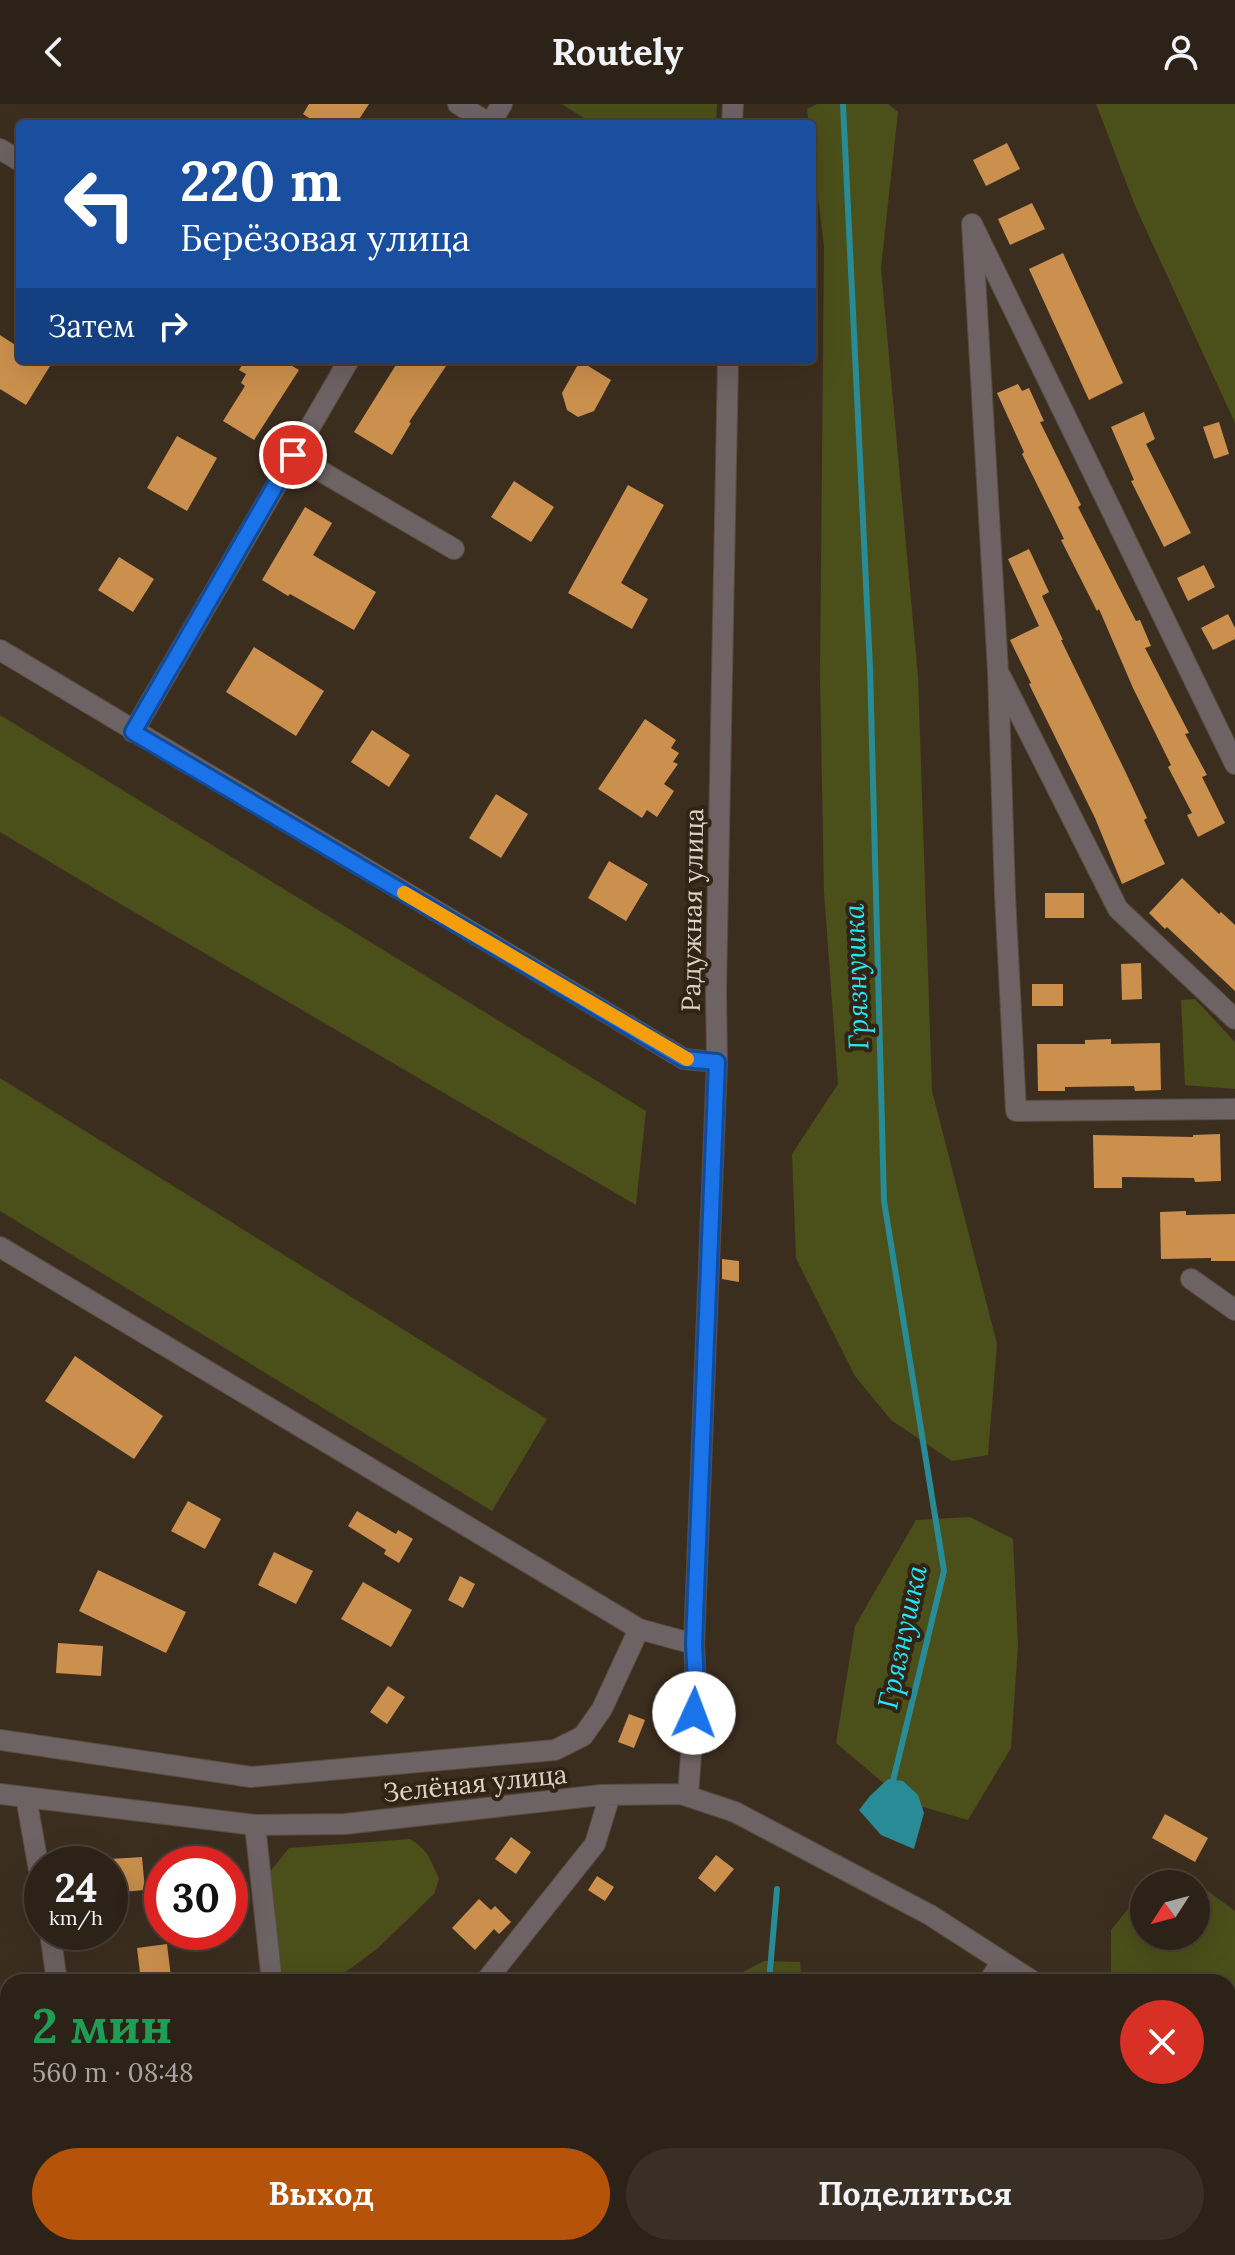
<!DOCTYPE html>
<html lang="ru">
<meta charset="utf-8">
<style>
:root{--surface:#2d2217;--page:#392f24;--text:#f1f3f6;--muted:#a7a4a1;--line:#483f36;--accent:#b45309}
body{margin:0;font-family:Lora,serif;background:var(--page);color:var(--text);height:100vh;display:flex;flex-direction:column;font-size:30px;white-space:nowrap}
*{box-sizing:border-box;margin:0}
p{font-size:26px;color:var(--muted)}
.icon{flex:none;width:44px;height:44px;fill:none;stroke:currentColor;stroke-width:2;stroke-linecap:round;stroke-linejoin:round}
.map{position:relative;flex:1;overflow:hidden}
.side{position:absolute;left:0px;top:1870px;width:1236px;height:282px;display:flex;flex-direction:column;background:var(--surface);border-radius:24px 24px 0 0;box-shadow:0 8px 32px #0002,0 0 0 2px var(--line)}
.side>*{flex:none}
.guide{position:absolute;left:16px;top:16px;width:800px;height:244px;border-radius:8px;box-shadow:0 8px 32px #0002,0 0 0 2px var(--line);background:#1a4fa0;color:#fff;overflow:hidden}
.needle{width:52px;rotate:234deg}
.buttons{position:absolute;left:1130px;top:1766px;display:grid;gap:16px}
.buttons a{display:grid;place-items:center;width:80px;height:80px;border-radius:50%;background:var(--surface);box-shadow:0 8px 32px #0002,0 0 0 2px var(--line);font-size:40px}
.speed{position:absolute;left:24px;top:1742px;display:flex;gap:16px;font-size:40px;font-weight:700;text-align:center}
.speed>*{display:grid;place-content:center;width:104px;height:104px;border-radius:50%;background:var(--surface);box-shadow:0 8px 32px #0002,0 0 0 2px var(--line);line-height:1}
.speed small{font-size:20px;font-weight:400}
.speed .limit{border:12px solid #d22;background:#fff;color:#111}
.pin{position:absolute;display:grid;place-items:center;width:68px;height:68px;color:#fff;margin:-34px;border:4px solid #fff;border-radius:50%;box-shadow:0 2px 8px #0007}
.me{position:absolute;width:88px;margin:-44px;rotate:2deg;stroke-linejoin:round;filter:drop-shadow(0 0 6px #0008)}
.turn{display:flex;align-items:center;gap:28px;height:168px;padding:0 32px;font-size:36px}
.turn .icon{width:104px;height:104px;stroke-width:2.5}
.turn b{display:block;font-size:56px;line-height:68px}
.then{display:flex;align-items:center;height:76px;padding:0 32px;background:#0003;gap:16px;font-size:30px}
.round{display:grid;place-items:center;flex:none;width:84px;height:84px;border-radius:42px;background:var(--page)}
.headline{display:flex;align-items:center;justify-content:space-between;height:136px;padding:0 32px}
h1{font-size:48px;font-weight:700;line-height:60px;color:#1e9e55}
.button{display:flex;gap:16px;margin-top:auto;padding:16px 32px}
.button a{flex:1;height:92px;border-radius:48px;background:var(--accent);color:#fff;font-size:32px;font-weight:700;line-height:92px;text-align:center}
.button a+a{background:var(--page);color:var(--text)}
header{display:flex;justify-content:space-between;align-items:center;height:104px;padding:0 32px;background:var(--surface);font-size:36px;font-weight:700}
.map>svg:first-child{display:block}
</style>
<header><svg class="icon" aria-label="back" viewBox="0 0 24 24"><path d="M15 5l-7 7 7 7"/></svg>Routely<svg class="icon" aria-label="person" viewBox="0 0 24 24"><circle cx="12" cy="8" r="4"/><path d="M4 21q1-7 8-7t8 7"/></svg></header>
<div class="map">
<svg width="1235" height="2151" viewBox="0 0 1235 2151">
<rect width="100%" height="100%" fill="#3c2e1f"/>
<path fill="#4b4f19" d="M562,0H717L716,20H593Z
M817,0H888L898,8L881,164L918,573L932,987L997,1240L988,1351L952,1357L891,1316L855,1272L796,1154L792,1050L838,980L824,788L820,571L824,142L812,46V20H809L807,5Z
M1096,0H1235V319L1136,104Z
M0,611L646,1007L636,1101L117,798L0,728Z
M1195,895L1235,938V985L1185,981L1181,896Z
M0,974L547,1315L492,1407L0,1107Z
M970,1413L1013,1435L1018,1541L1011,1644L968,1716L906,1698L836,1639L855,1522L916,1416Z
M410,1735C428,1746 431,1756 439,1775L434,1790L378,1844L332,1878H283L269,1769L289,1744Z
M1196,1781L1201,1782L1235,1807V1948L1228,1944V1878H1111V1826L1144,1785V1832H1196Z
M764,1857L800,1858L802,1878H723Z
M172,2144H245L246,2151H174Z
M471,2144H666L662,2151H466Z
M732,2144H787L785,2147C763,2151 754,2151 732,2144Z"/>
<path fill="#298b95" d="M888,1675L903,1677L918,1691L924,1709L914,1745L881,1731L859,1706L870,1692Z"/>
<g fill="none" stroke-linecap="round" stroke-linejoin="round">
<path stroke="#298b95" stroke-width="6" d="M843,0L870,563L884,1097L944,1467L892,1681
M769,1878L777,1785
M526,2151L532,2144"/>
</g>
<path fill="#cb904d" d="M309,0H369L356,20H318L303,10Z
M1007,39L1020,65L986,82L973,56Z
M1032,99L1045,125L1010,141L998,115Z
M1063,149L1123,279L1089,296L1029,165Z
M0,231L20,244V256H40L50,262L26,301L0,285Z
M245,256H282L299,266L254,336L223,317L245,282L241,279L246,270L239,266Z
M399,256H450L409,318L411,319L392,351L354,328Z
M580,257L611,276L594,307L578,313L567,306L562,289Z
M1018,280L1022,287L1029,284L1044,317L1040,318L1081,401L1078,403L1136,517L1140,516L1151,542L1145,544L1189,629L1185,630L1207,671L1202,673L1225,719L1198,733L1187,711L1192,709L1168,663L1171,661L1133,584L1099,505L1097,507L1061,436L1064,435L1022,350L1024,348L997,289Z
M1144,308L1155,335L1146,340L1191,429L1164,443L1131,377L1134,376L1111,323Z
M1219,318L1229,350L1214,355L1203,323Z
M177,332L217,354L187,407L147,384Z
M514,377L554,403L531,438L491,413Z
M628,381L664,401L621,479L648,495L632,525L568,489Z
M305,403L332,419L313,451L376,488L354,526L290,490L288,492L262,476Z
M1029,445L1049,488L1042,492L1063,536H1061L1126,669L1147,714L1144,716L1165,760L1122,780L1095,714L1029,580L1031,579L1010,536L1039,522L1008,455Z
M119,453L154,475L133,508L98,486Z
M1204,461L1215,483L1188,497L1177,474Z
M1228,510L1235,524V535L1213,546L1201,524Z
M254,543L324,587L296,632L226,588Z
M645,615L676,636L671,644L679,649L673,658L678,660L664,680L674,687L657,713L647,706L642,714L598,685Z
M372,626L410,651L389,683L351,658Z
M496,690L528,710L501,754L469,734Z
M609,757L648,780L626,817L588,794Z
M1182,774L1219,810L1221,808L1235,821V887L1167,823L1165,825L1149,809Z
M1045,789H1084V814H1045Z
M1141,859L1142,895L1122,896L1121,860Z
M1032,880H1063V902H1032Z
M1111,935V940L1160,939L1161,986L1135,987L1134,982L1065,983V987H1038L1037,940H1085V936Z
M1220,1030L1221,1077L1195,1078L1194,1074L1122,1073V1084H1094L1093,1031L1193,1033V1031Z
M1186,1107V1111L1235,1110V1157H1211V1154L1161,1155L1160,1108Z
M722,1155L739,1157V1178L722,1175Z
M75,1252L163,1312L134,1355L45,1297Z
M188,1397L221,1415L205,1445L171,1427Z
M357,1407L396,1430L398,1426L413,1435L399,1459L384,1450L386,1446L348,1422Z
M274,1448L313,1467L296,1500L258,1481Z
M98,1466L186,1508L166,1549L79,1507Z
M460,1472L475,1480L463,1504L448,1496Z
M363,1478L412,1506L391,1543L341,1515Z
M58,1539L103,1542L101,1572L56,1569Z
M388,1582L405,1593L387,1620L370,1608Z
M629,1610L645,1616L634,1644L618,1638Z
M1165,1710L1208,1734L1195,1758L1152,1734Z
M511,1733L531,1748L516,1770L495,1755Z
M716,1751L734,1765L715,1788L698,1774Z
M142,1753L145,1786L110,1789V1755Z
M597,1772L614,1783L605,1797L588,1786Z
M479,1795L491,1806L495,1802L511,1818L499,1830L494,1825L475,1846L452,1824Z
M167,1840L171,1873L141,1877L137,1844Z"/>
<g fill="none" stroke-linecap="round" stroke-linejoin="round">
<g stroke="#594c3e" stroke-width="22">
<path id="minor" d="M458,0L490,20
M490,20L502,0
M732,20L733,0
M0,45L20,57
M293,351L454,445
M0,546L684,955L717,958
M1001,573L1118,805L1235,915
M133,628L349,256
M1235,660L972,120L998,567L1005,791L1016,1007L1235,1005
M0,1143L639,1525L694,1540
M1191,1175L1235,1206
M0,1636L251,1673L555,1646L583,1632L602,1605L639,1525
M0,1690L255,1721L345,1720L601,1691L681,1690L735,1708L930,1811L1034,1878
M688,1692L696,1582L694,1540L717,958L716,886L728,256
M26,1693L42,1783
M255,1721L272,1878
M50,1828L57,1878
M485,1878L595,1740L610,1691
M988,1878L1002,1858
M1228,1972L1235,1973
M96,2144L97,2151
M301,2144L303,2151
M1148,2144L1150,2151
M801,2151L806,2144"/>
</g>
<use href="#minor" stroke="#6d6264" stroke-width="20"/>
</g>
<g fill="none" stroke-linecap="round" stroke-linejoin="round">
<g stroke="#114b97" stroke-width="20">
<path id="route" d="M293,351L133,628L684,955L717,958L694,1540L696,1582L694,1609"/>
</g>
<use href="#route" stroke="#1a73e8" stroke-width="14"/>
<path stroke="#f59e0b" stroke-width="14" d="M404,789L687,955"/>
</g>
<g text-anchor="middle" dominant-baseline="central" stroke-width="8" stroke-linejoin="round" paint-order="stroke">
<g font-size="26" fill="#dcd3ca" stroke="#312415">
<text transform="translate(692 806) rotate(-89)">Радужная улица</text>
<text transform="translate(475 1679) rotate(-6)">Зелёная улица</text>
</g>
<g font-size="28" font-style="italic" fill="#25e7f9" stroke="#312415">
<text transform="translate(856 873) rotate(-92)">Грязнушка</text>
<text transform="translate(902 1533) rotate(-78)">Грязнушка</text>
</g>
</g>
</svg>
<div class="buttons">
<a><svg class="needle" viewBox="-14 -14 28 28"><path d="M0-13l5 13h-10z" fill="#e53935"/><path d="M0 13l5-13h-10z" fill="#a7a4a1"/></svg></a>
</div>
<div class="speed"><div>24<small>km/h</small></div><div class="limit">30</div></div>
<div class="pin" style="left:293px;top:351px;background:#d93025"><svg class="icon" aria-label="arrive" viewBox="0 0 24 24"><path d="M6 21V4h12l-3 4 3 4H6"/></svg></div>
<svg class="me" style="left:694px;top:1609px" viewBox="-20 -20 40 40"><circle r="19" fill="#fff"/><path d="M0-13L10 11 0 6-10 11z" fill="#1a73e8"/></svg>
<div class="guide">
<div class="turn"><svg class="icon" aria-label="left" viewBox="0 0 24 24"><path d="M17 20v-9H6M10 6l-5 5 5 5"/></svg><div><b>220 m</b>Берёзовая улица</div></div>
<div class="then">Затем<svg class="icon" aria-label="right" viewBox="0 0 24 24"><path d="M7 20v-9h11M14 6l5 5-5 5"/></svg></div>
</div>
<section class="side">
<div class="headline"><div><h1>2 мин</h1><p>560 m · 08:48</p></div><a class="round" style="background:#d93025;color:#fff"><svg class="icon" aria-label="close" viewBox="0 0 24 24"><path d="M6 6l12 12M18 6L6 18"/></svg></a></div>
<div class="button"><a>Выход</a><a>Поделиться</a></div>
</section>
</div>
